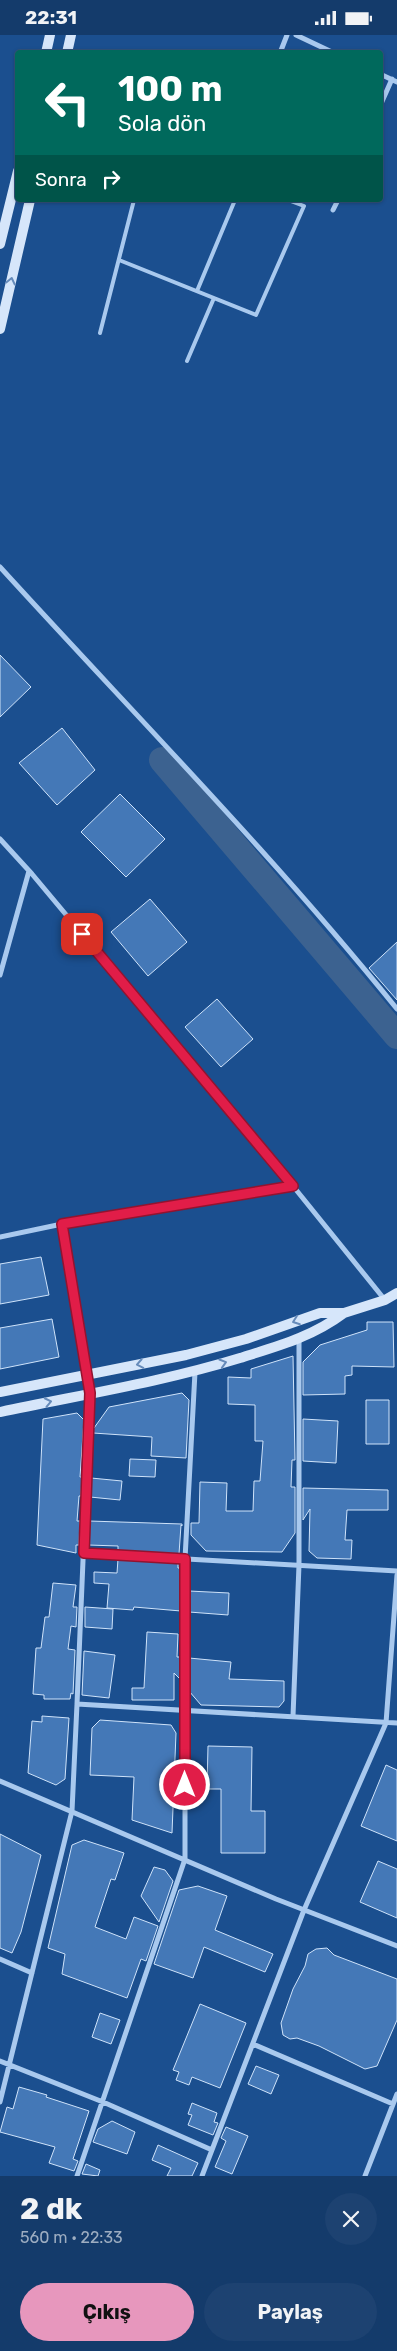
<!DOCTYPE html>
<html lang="tr">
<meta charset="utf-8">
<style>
:root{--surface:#143b6b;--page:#1d4271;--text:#f1f3f6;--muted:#9dadc1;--line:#33557e;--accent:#e797bd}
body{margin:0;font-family:Rubik,sans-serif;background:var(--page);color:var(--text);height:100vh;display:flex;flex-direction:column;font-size:19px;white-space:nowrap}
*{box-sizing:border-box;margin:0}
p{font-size:16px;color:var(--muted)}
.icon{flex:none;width:28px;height:28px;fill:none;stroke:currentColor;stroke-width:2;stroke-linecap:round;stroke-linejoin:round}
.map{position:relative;height:2141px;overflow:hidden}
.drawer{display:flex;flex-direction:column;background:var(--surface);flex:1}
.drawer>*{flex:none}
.hud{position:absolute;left:15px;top:15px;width:368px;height:152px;border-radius:5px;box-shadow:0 1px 4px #0004,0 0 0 1px var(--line);background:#00695c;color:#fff;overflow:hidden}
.pin{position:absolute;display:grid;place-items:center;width:42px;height:42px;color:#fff;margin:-21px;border-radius:10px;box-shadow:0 2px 8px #0006}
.me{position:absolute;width:55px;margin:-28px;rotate:0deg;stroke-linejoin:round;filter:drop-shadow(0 0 4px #0008)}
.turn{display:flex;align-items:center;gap:18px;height:105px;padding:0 20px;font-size:22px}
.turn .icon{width:65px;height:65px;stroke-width:2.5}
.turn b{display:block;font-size:35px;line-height:42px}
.then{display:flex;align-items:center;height:48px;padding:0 20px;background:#0003;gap:10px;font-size:19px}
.round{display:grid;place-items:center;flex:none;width:52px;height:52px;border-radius:26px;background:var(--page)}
.headline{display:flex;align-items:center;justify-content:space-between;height:85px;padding:0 20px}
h1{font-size:30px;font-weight:700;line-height:38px}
.cta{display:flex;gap:10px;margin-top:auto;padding:10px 20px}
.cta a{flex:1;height:58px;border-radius:30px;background:var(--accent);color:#111;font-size:20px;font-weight:700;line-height:58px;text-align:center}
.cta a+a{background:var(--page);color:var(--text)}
.status{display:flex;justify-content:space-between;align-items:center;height:35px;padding:0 25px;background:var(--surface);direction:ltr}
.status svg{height:14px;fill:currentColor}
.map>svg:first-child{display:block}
</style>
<div class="status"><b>22:31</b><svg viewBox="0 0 49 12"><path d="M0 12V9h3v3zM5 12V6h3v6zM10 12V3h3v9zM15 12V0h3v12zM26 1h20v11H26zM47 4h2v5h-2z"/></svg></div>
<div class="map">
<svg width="397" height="2141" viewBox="0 0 397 2141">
<rect width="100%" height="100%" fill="#1b4f8f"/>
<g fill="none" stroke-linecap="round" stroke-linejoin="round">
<path stroke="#3c6290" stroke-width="26" d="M162,725L397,1001"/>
</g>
<path fill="#4478b7" stroke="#cfe3fa" d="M0,620L31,652L0,682Z
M62,693L95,735L57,770L19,728Z
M120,759L165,804L126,842L81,797Z
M150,864L187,907L148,941L111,897Z
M397,907V965L369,933Z
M217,964L253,1004L221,1032L185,992Z
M41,1222L49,1260L0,1269V1229Z
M52,1284L59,1322L0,1334V1293Z
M367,1287H393L394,1332L352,1331V1340L345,1341V1359L303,1360V1327L320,1310L367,1295Z
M293,1321L295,1425H292L291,1452H295V1498L282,1517L206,1516L191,1500V1488H199L200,1447L227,1448L226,1476H253L254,1446H260L263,1406H255V1370L228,1369V1342L251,1343V1334Z
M182,1358L189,1365L186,1423L151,1421L152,1402L93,1398V1392L94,1393L109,1372Z
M366,1365H389V1409H366Z
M77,1378L84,1385L80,1442H82L81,1461H79L77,1486H80L79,1510H76V1518L37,1510L43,1384Z
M303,1384L338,1386L336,1428L303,1426Z
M130,1424L156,1425L155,1442L129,1441Z
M91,1443L122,1446L120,1465L90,1462Z
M303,1453L388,1455V1475H347L345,1505H352L351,1524L317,1523L309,1516L310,1474L303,1485Z
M89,1486L182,1489V1491L181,1490L179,1519L118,1516V1511L88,1510Z
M118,1524L178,1528V1533H181V1576L134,1572L133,1575L107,1573L109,1549L94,1548V1537L117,1538Z
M53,1548L76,1550L73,1572H77L76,1592L71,1591L68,1614L75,1615L73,1659L71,1658L70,1664H44V1660L33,1659L36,1613H41L45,1582H49Z
M189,1556L229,1558L228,1580L189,1577Z
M85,1572L113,1574L112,1594L85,1592Z
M147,1597L178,1599L177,1622H181V1645L174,1638V1665H132V1653H144Z
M84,1616L115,1620L109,1663L82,1660Z
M189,1623L231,1627L229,1644L284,1646V1666L279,1672L201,1670L189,1656Z
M42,1681L69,1683L65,1744L56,1750L28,1738L32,1686L42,1687Z
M100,1685L171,1690L176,1698L172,1798L132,1785L134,1742L90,1740L92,1693Z
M208,1711L252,1712L251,1776H265V1818H221V1754H207Z
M386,1730L397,1735V1806L361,1791Z
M0,1799L41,1820L21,1897L12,1918L0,1913Z
M84,1805L124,1818L115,1845L111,1844L95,1892L126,1904L134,1882L158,1891L146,1926L141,1924L127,1963L62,1939L65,1919L48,1913L72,1810Z
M378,1826L397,1834V1883L360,1867Z
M154,1832L165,1835L173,1846L159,1887L141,1861Z
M198,1851L227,1861L215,1895L273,1919L265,1937L204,1912L193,1943L154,1929L179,1855Z
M327,1913L334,1920L397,1944V1985L377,2031L365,2034L319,2011L297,2003L290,2004L283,2000L281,1988L293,1954L305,1931L308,1919L316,1914Z
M200,1969L246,1988L220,2053L192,2042L189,2050L176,2045L179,2037L173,2035Z
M100,1978L120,1985L111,2009L92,2002Z
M256,2031L279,2040L271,2059L248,2049Z
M19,2052L47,2060L46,2062L89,2076L73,2124L78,2126L74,2136L49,2128L55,2112L0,2097L7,2072L13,2074Z
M192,2068L217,2078L214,2087L218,2088L213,2100L188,2090L192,2080L188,2079Z
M112,2086L135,2097L127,2119L93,2107L98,2094Z
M226,2092L248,2101L232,2139L215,2132L226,2106L221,2103Z
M158,2110L198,2128L192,2141H167L171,2133L152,2125Z
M86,2129L100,2135L98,2141L82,2139Z"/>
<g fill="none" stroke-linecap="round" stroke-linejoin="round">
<path stroke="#a9c9ee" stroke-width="4" d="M119,225L256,280L304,171L288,165
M197,256L235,165
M100,298L134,165
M187,326L214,263"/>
<path stroke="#a9c9ee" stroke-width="5" d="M296,0L334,18
M280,18L287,0
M380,39L397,47
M380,71L392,44
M333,175L338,165
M0,532C133,678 273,820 397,974
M0,804L32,839L293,1151L385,1265
M0,940L29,836
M62,1189L90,1358L77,1669
M0,1202L62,1189L293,1151
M83,1518L397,1536
M293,1681L299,1530V1305
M0,1746L276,1864L397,1911
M0,1924L32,1938
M253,2009L393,2069
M0,2026L103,2067L212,2115
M0,2067L72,1776L77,1669L397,1688
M77,2141L185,1824V1524L195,1337
M202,2141L304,1875L386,1688L397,1540
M365,2141L397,2059"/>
<path stroke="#d6e6fa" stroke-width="10" d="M46,18L50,0
M67,18L71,0
M0,209L18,136
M0,294L30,165
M0,1357L186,1320L246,1304L320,1278H344L385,1265L397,1258
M0,1377C80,1360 162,1347 240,1323C278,1311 312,1302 344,1278"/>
</g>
<defs><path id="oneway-chevron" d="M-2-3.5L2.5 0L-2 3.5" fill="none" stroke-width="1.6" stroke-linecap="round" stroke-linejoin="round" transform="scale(1.25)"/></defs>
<g stroke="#668bba">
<use href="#oneway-chevron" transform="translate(11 246) rotate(-77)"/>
<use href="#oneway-chevron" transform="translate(296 1286) rotate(160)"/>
<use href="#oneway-chevron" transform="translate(223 1328) rotate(-17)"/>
<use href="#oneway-chevron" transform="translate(140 1329) rotate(169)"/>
<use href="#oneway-chevron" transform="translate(48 1367) rotate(-12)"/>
</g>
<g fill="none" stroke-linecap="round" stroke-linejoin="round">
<g stroke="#92132f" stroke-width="12">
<path id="route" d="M82,899L293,1151L62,1189L90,1358L84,1518L185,1524V1750"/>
</g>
<use href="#route" stroke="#e11d48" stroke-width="9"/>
</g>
</svg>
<div class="pin" style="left:82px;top:899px;background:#d93025"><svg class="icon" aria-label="arrive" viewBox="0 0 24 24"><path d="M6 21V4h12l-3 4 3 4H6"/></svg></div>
<svg class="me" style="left:185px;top:1750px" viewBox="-20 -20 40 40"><circle r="17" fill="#e11d48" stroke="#fff" stroke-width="3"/><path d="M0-11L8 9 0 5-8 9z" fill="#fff"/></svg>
<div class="hud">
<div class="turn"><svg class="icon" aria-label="left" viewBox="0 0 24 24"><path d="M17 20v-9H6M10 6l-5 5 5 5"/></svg><div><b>100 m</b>Sola dön</div></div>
<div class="then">Sonra<svg class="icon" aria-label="right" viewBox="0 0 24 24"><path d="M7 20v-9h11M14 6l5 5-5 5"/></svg></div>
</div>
</div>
<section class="drawer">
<div class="headline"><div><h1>2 dk</h1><p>560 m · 22:33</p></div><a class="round"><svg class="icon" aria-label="close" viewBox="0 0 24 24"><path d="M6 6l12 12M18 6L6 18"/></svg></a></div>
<div class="cta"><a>Çıkış</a><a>Paylaş</a></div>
</section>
